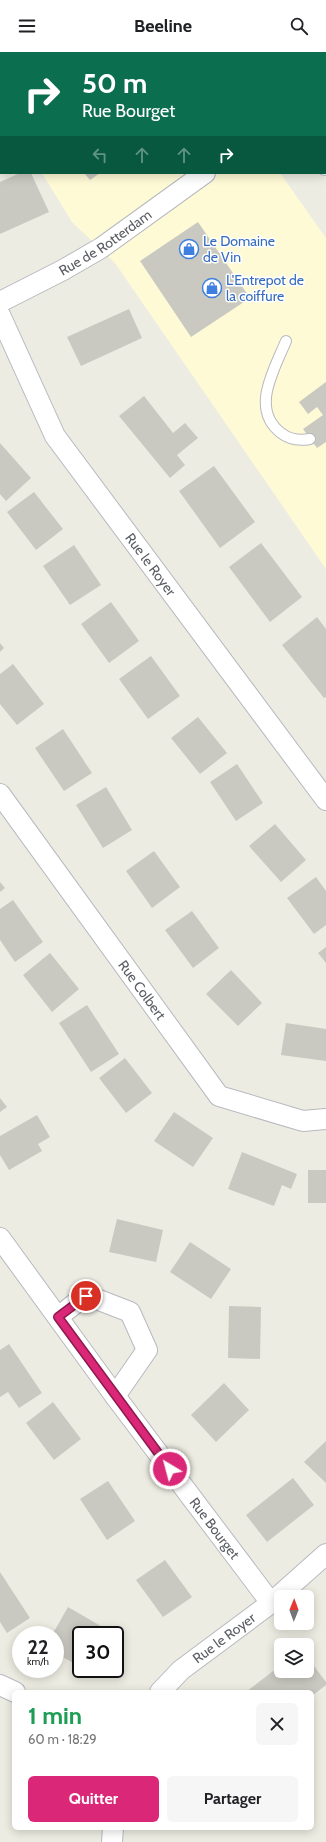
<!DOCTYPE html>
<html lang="fr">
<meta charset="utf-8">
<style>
:root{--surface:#fff;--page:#f6f6f6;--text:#202124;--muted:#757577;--accent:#db2777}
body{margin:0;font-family:Cabin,sans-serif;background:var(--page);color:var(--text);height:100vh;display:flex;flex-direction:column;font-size:15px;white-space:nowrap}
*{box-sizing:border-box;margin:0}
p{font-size:13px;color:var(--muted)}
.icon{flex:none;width:22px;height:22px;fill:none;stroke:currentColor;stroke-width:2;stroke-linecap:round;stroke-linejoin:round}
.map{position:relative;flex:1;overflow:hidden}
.details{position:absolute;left:12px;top:1638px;width:302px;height:140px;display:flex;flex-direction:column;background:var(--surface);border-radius:6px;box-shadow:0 2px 10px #0003}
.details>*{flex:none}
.hud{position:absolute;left:0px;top:0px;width:326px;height:122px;box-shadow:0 2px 10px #0003;background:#0b6e4f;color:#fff;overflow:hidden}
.needle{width:26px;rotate:1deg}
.fabs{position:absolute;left:274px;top:1538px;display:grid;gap:8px}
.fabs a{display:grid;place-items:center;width:40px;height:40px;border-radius:6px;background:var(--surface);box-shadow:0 2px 10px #0003;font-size:20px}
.speed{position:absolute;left:12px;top:1574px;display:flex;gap:8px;font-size:20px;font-weight:700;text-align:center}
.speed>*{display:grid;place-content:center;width:52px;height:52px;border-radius:50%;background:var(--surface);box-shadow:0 2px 10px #0003;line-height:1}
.speed small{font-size:10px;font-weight:400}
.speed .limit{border:2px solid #111;border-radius:6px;background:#fff;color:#111}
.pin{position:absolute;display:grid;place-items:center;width:34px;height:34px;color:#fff;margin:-17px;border:2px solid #fff;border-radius:50%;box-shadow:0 1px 4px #0007}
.me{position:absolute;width:44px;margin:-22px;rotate:323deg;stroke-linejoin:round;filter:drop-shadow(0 0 3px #0008)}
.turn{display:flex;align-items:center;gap:14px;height:84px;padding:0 16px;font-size:18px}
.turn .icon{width:52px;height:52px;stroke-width:2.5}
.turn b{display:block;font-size:28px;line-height:34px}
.lanes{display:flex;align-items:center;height:38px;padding:0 16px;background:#0003;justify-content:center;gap:20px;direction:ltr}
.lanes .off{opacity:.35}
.round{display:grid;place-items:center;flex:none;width:42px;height:42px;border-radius:6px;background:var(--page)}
.summary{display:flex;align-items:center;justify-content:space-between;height:68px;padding:0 16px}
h1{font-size:24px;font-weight:800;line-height:30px;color:#1e9e55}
.button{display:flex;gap:8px;margin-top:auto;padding:8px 16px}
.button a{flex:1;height:46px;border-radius:6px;background:var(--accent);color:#fff;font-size:16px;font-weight:800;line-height:46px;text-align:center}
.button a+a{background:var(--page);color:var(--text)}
header{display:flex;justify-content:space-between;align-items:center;height:52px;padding:0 16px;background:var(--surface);font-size:18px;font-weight:800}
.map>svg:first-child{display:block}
</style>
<header><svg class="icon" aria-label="menu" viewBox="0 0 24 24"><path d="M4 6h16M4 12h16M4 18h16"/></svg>Beeline<svg class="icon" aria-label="search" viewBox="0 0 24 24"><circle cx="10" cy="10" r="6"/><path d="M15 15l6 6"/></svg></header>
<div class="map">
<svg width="326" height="1790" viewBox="0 0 326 1790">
<rect width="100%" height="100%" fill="#edece2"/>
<path fill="#fefad6" d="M0,0H193L194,1H1V55Z
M42,121H280L326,186V517L115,211L72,170Z"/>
<path fill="#cac9c1" d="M20,121H31L49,160L0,182V130Z
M84,121H100L90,128Z
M198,170L250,246L191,285L140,209Z
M129,257L142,286L81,314L67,285Z
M326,330V390L317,396L303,377L323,363L317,355L308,362L299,350Z
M144,344L173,381L185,371L198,386L177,403L185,413L170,426L119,364Z
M0,391L31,426L6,449L0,442Z
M214,414L255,470L220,496L179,439Z
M34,440L63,477L36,498L7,460Z
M261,491L302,545L270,570L229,515Z
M74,493L101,533L70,553L43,514Z
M111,550L139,589L109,611L81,572Z
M317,565L326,577V645L324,646L282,593Z
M0,591L4,596L0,600Z
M151,604L180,644L148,667L119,627Z
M13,612L44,652L17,673L0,652V622Z
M198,665L227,701L200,722L171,686Z
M63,677L92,721L64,739L35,696Z
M237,712L263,751L236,769L210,730Z
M106,735L132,778L103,796L76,753Z
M275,772L306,808L281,830L249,794Z
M154,799L180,835L152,856L126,819Z
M316,825L326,839V873L314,882L287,846Z
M0,830L5,836L0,840Z
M13,848L43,890L15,910L0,888V857Z
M192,859L219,896L193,916L165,878Z
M326,895V911L318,901Z
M50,901L79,937L52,960L23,923Z
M231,918L262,951L238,974L206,942Z
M87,953L119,1002L91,1020L59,971Z
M286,971L326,977V1009L281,1003Z
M125,1006L152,1041L126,1061L99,1026Z
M0,1046L7,1055L0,1060Z
M174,1060L213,1086L193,1115L154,1089Z
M37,1063L50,1085L38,1092L42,1099L9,1118L0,1103V1084Z
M242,1100L297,1122L291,1137L282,1133L274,1154L228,1137Z
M308,1118H326V1151H308Z
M117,1167L163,1178L156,1210L109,1200Z
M190,1190L231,1217L211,1247L170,1220Z
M229,1254L261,1255L260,1307L228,1306Z
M9,1292L42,1341L19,1356L8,1340L0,1345V1298Z
M224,1331L249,1358L216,1390L191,1363Z
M53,1350L81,1387L54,1408L26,1371Z
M326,1389V1431L304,1410Z
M293,1426L314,1453L267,1490L246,1463Z
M108,1429L135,1469L107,1488L80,1447Z
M165,1508L192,1545L163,1565L136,1528Z
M0,1520L30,1566L7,1581L0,1570Z
M68,1555L118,1584L115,1589V1583H81V1615L55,1601V1583H52Z
M307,1605L326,1630V1633L312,1644V1640H246L281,1613V1619H307Z
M84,1617H98L95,1623Z"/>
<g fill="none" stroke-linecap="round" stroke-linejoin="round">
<g stroke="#b7b9bf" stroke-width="12">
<path id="service" d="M299,0V1
M325,31H326
M286,289C274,318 250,357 281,381C290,388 299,389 310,387"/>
</g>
<g stroke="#b7b9bf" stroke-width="22">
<g id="minor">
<path id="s1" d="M0,250L63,218L101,196L205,121"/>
<path id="s2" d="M0,263L55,384L326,748"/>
<path id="s3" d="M0,742L219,1044L303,1069L326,1067"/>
<path id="s4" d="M0,1186L115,1344L271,1551"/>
<path d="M58,1265L86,1243L130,1260L147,1298L115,1344"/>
<path d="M0,1633L15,1640"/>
<path id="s5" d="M160,1640L181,1618L271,1551L326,1502"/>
<path d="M112,1790L113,1776"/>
</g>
</g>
<g stroke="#b8bac1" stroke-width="24">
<path id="secondary" d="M245,0L246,1
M325,111L326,112"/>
</g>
<use href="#service" stroke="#fff" stroke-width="10"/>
<use href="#minor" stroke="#fff" stroke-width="20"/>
<use href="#secondary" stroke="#fff" stroke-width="22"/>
</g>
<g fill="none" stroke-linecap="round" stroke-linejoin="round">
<g stroke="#8e194d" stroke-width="10">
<path id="route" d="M86,1244L58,1265L170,1417"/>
</g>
<use href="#route" stroke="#db2777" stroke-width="7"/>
</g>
<defs>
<g id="shop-ring" transform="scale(1)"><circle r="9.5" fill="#fff" stroke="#3f7fe0" stroke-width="1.5"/><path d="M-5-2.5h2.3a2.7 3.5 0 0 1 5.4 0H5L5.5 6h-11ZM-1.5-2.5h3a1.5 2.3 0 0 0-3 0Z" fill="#3f7fe0"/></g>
</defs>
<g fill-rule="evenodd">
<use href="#shop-ring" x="189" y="197"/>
<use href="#shop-ring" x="212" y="236"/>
</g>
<g text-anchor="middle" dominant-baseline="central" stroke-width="3" stroke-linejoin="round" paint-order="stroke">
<g font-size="14" fill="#366cbe" stroke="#fff" text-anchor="start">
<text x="203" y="189">Le Domaine<tspan x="203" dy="16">de Vin</tspan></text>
<text x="226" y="228">L'Entrepot de<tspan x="226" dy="16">la coiffure</tspan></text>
</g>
<g font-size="14" fill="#5a5d63" stroke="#fff">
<text stroke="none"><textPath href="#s1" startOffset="121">Rue de Rotterdam</textPath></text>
<text stroke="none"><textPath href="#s2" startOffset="293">Rue le Royer</textPath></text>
<text stroke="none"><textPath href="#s3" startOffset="242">Rue Colbert</textPath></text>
<text stroke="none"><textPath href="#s4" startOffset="361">Rue Bourget</textPath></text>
<text stroke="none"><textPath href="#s5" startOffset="84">Rue le Royer</textPath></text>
</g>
</g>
</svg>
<div class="fabs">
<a><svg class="needle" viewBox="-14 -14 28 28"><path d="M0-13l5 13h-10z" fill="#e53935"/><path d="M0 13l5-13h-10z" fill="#757577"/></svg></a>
<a><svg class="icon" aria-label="layers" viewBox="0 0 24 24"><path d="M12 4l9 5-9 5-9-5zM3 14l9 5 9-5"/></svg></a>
</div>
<div class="speed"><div>22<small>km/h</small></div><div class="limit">30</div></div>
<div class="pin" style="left:86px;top:1244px;background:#d93025"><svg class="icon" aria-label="arrive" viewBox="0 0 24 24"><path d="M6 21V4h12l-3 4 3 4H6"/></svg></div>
<svg class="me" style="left:170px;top:1417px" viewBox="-20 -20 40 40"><circle r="17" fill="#db2777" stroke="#fff" stroke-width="3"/><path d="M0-11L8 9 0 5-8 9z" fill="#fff"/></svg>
<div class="hud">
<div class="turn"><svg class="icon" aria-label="right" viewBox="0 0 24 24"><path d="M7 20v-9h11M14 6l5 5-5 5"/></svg><div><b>50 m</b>Rue Bourget</div></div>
<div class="lanes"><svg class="icon off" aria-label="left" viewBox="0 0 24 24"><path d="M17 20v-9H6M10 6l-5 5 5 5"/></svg><svg class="icon off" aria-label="ahead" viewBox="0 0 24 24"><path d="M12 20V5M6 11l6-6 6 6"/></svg><svg class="icon off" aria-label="ahead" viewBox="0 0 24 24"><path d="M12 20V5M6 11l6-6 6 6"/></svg><svg class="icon" aria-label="right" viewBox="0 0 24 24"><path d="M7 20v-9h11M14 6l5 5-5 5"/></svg></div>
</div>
<section class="details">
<div class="summary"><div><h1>1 min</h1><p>60 m · 18:29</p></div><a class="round"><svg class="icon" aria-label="close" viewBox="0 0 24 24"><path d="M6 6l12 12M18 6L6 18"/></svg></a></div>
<div class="button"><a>Quitter</a><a>Partager</a></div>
</section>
</div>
